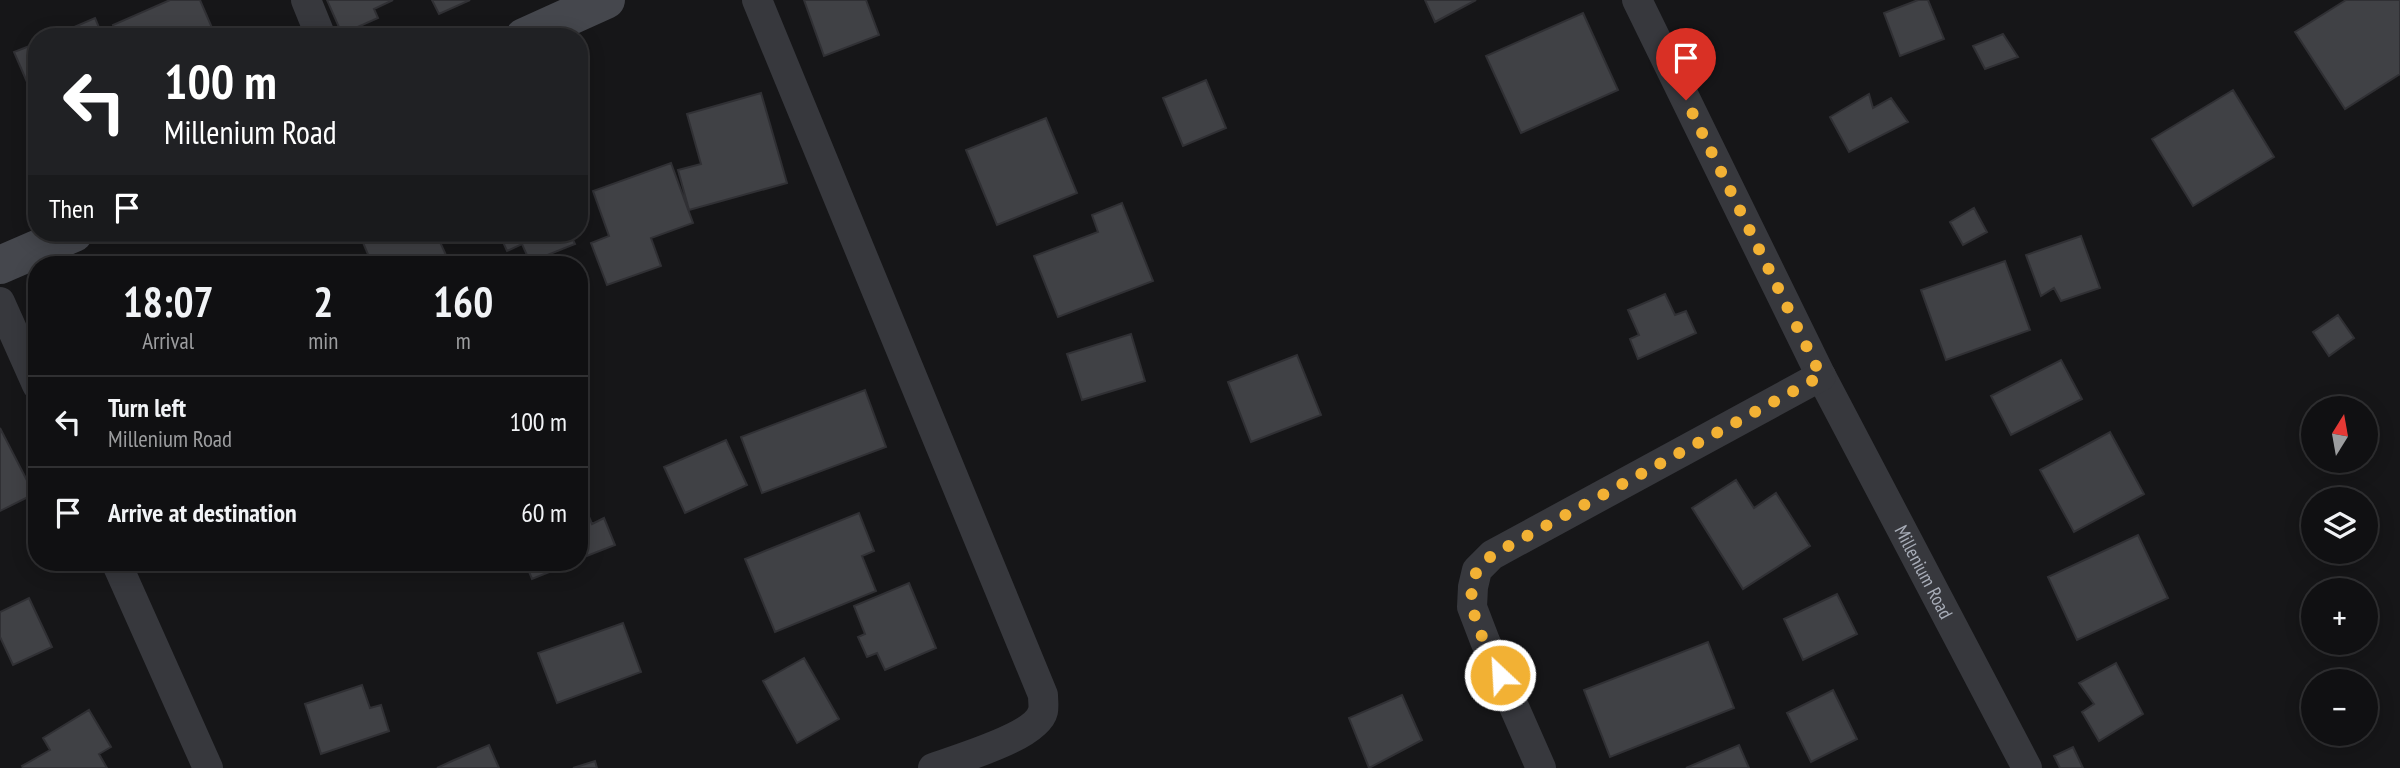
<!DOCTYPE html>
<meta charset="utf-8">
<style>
:root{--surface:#101012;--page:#1e1e20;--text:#f1f3f6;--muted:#9c9d9f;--line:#303032}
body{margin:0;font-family:"PT Sans Narrow",sans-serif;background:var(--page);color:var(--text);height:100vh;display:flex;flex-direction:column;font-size:26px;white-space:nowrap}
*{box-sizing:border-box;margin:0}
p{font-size:23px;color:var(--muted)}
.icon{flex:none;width:38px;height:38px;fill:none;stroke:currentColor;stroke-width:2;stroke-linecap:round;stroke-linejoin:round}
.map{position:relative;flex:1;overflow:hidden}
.drawer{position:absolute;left:28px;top:256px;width:560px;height:315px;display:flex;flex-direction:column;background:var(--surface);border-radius:28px;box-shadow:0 4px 18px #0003,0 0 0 2px var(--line)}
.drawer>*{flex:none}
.top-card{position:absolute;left:28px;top:28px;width:560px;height:214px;border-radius:28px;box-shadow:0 4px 18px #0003,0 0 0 2px var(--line);background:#202124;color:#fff;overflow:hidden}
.needle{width:46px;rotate:11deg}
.tools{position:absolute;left:2301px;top:396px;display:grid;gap:14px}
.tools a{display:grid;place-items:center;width:77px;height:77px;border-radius:50%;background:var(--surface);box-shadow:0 4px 18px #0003,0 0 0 2px var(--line);font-size:35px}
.pin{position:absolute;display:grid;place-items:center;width:60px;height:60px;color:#fff;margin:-72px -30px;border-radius:50% 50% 50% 0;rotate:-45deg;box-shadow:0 0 7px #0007}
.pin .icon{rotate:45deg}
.me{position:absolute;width:77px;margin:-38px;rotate:335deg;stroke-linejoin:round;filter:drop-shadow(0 0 5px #0008)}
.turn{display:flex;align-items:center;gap:24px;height:147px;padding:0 21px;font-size:32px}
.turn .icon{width:91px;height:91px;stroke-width:2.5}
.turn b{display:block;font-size:49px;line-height:60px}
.then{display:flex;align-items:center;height:66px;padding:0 21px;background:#0003;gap:14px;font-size:26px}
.eta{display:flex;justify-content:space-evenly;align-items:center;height:119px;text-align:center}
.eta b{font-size:42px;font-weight:800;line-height:49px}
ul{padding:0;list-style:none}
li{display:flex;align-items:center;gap:21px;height:91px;padding:0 21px;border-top:2px solid var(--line)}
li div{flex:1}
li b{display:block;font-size:26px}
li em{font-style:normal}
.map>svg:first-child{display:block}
</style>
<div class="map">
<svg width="2400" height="768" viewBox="0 0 2400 768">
<rect width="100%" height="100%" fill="#161618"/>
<path fill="#404145" stroke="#303034" stroke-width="2" d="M170,0H200L216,37H118L113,25Z
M327,0H393L374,9L378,18L342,34Z
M432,0H470L439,14Z
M804,0H866L879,35L824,56Z
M1425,0H1476L1435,22Z
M1918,0H1928L1944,39L1900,56L1884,13Z
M2346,0H2400V74L2345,109L2295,32Z
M1583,13L1618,90L1521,133L1486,56Z
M95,18L103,37H51Z
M2003,34L2018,57L1985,69L1973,46Z
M37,43V105L14,52Z
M1206,80L1226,128L1183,146L1163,98Z
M2233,90L2274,157L2193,206L2152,139Z
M761,93L787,183L689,210L678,170L701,164L687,114Z
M1869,94L1873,108L1891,98L1908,122L1849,152L1830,117Z
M1046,118L1077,193L997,225L966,150Z
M671,163L693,223L651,238L661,266L607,285L591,243L609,236L593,191Z
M1122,203L1153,281L1058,317L1034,256L1098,232L1092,215Z
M1974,208L1987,232L1963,245L1950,222Z
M359,233H436L450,264H372Z
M499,233H570L575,244L530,262L522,244L507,251Z
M2081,236L2100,288L2061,301L2054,288L2041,296L2026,255Z
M2005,261L2030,330L1946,360L1921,290Z
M1665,294L1675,315L1686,311L1696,333L1638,359L1630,339L1639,335L1628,310Z
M2338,315L2354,338L2329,356L2313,332Z
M1131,334L1145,381L1082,400L1067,354Z
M1297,355L1321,415L1251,442L1228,382Z
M2061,360L2082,399L2011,435L1991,396Z
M865,390L886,447L762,493L741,437Z
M0,428L34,494L0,511Z
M2110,432L2144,494L2074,532L2040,470Z
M726,440L747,485L685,513L664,467Z
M1736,480L1754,508L1776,493L1810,546L1743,589L1692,508Z
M585,507L592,524L604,518L615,545L579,559V509Z
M859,513L874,551L862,556L876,591L775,632L745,559Z
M2138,535L2168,598L2077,640L2048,577Z
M525,562H574L532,579Z
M909,583L936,648L885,670L877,653L867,657L858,637L865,634L854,606Z
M1837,594L1857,634L1803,660L1784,619Z
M29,598L52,647L13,665L0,637V612Z
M623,623L641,672L557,703L538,653Z
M1708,642L1734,708L1610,757L1584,690Z
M804,658L839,719L797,743L763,681Z
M2116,663L2143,714L2099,741L2082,712L2094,704L2079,683Z
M362,685L370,708L381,705L389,731L321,754L305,704Z
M1833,690L1857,739L1811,762L1787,713Z
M1402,695L1422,740L1369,768L1349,718Z
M89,710L111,747L99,754L107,768H23L22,766L50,750L43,738Z
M489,745L499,768H437L452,761Z
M1739,745L1749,768H1686Z
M2073,747L2083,768H2060L2054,756Z
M595,761L597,768H573Z"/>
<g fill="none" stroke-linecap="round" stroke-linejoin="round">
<g stroke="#37383d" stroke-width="30">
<path d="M306,0L321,37"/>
<path d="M757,0L1043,695C1043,700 1044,707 1043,711C1037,737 957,759 933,768"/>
<path id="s1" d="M1637,0L1821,376L2027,768"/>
<path d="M0,302L37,385"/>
<path d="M116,562L208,768"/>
<path d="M1541,768L1485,641L1472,607L1473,587L1477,570L1492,555L1821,376"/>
</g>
<path stroke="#45474d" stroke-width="38" d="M524,37L606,0
M0,265L74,233"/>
</g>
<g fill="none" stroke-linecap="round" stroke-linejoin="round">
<path stroke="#f2b134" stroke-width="12" stroke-dasharray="0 21.6" d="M1500,675C1487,646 1460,603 1477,571C1480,565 1487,560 1492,555L1821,376L1686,100"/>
</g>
<g text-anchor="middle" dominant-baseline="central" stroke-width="6" stroke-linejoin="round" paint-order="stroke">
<g font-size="19" fill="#a8adb8" stroke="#111113">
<text stroke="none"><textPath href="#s1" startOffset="640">Millenium Road</textPath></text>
</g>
</g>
</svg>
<div class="tools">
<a><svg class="needle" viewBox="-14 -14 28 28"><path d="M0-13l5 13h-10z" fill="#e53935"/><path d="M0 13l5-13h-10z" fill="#9c9d9f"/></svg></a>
<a><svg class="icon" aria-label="layers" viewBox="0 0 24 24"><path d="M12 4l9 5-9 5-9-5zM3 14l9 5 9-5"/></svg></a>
<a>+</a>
<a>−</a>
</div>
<div class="pin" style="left:1686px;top:100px;background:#d93025"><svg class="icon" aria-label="arrive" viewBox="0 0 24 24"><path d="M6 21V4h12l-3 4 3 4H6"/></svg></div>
<svg class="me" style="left:1500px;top:675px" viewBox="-20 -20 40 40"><circle r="17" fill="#f2b134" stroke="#fff" stroke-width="3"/><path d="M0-11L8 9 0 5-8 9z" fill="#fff"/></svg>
<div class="top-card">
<div class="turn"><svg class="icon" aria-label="left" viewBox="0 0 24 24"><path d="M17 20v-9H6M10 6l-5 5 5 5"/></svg><div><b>100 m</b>Millenium Road</div></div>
<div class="then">Then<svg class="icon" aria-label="arrive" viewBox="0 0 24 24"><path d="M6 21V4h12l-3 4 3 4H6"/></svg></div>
</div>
<section class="drawer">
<div class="eta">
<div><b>18:07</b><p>Arrival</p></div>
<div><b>2</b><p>min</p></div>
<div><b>160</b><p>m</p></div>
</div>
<ul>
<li><svg class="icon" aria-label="left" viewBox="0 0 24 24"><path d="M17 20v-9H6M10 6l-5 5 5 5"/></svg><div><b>Turn left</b><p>Millenium Road</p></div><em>100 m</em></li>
<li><svg class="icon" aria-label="arrive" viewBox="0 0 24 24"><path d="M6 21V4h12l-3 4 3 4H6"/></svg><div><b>Arrive at destination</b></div><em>60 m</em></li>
</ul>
</section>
</div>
